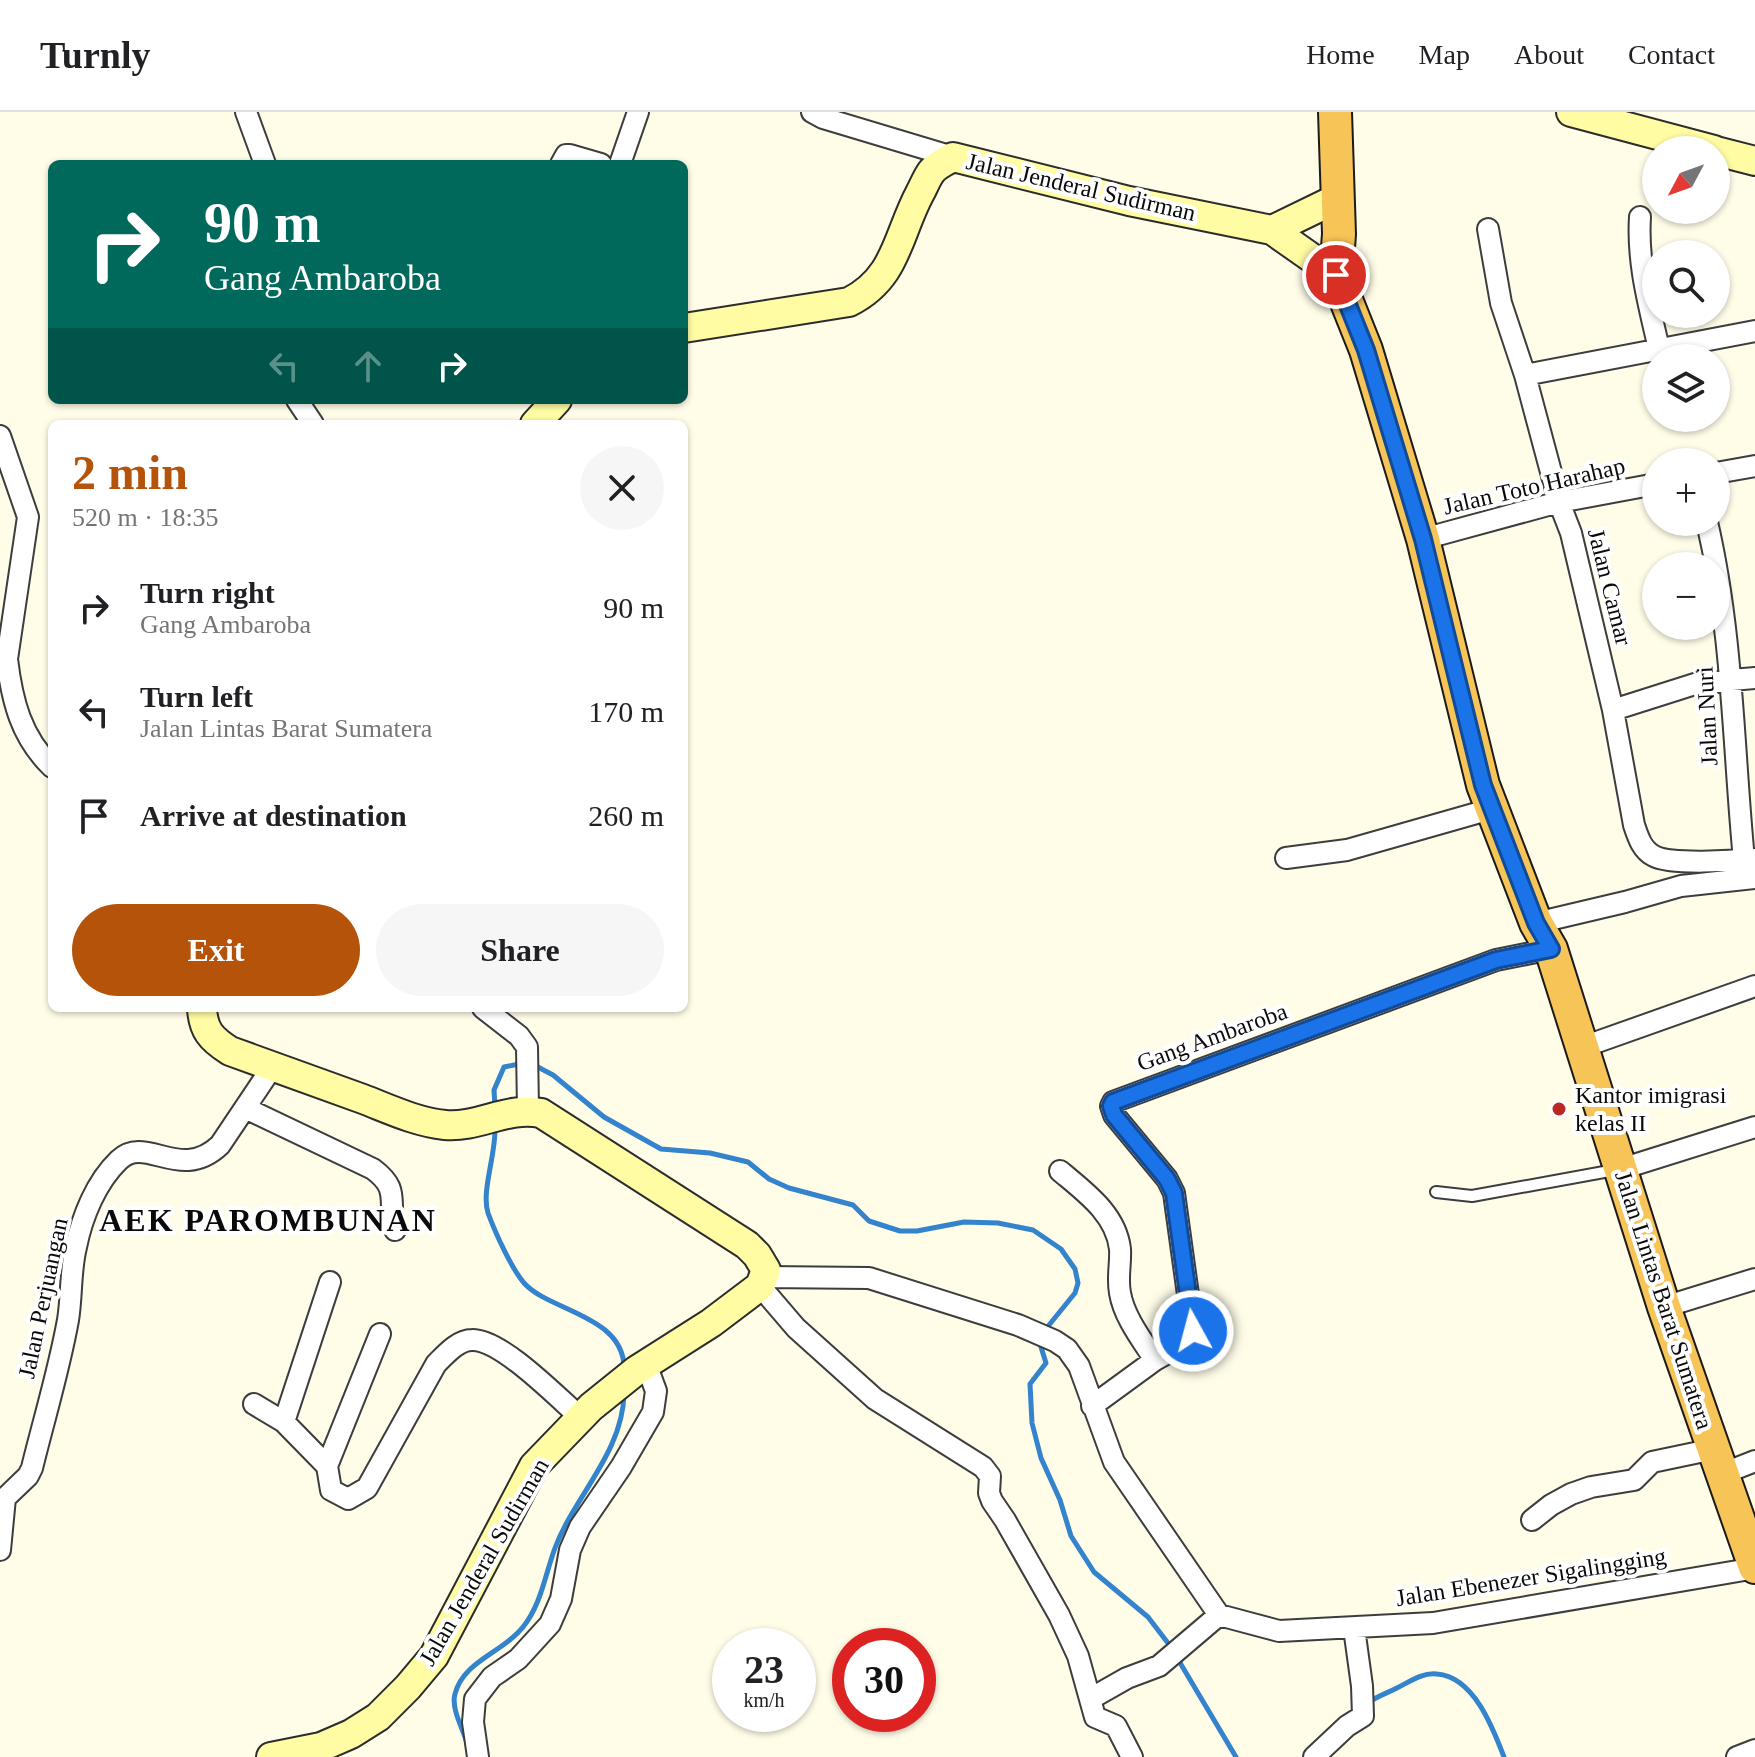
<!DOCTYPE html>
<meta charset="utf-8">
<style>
:root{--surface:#fff;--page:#f6f6f6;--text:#202124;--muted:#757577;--line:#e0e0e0;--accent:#b45309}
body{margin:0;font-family:Georgia,serif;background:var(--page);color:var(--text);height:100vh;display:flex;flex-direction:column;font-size:30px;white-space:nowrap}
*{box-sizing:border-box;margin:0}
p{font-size:26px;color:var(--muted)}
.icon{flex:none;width:44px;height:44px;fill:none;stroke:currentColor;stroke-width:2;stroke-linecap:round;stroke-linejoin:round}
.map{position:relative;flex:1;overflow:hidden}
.sheet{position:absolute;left:48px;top:308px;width:640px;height:592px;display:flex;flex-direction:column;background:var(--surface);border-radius:12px;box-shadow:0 2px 6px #0004}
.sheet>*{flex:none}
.top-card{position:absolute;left:48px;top:48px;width:640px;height:244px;border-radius:12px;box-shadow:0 2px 6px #0004;background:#00695c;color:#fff;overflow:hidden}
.needle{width:52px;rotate:229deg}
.fabs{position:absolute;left:1642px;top:24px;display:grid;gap:16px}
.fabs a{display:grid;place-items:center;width:88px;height:88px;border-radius:50%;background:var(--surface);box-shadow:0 2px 6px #0004;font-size:40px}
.speed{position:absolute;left:712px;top:1516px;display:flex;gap:16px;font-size:40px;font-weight:700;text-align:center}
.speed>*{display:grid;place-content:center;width:104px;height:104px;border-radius:50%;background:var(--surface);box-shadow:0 2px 6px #0004;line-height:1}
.speed small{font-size:20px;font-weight:400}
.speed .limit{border:12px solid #d22;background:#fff;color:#111}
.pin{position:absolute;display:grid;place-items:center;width:68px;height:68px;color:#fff;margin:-34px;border:4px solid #fff;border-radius:50%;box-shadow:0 2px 8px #0007}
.me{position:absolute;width:88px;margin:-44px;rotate:353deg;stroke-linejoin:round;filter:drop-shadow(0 0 6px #0008)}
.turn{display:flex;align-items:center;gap:28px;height:168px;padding:0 24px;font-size:36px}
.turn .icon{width:104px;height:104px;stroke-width:2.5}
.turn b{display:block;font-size:56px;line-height:68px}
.lanes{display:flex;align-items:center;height:76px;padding:0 24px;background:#0003;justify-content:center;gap:40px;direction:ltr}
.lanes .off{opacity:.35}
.round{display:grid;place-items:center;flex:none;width:84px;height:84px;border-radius:42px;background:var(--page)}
.overview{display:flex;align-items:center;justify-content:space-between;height:136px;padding:0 24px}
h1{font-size:48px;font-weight:800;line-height:60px;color:var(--accent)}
.primary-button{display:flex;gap:16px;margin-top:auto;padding:16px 24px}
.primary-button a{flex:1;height:92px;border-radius:48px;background:var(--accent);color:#fff;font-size:32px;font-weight:800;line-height:92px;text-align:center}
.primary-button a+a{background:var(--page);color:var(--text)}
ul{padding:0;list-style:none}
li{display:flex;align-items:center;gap:24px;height:104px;padding:0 24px}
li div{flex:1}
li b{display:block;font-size:30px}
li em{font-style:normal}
header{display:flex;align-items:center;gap:48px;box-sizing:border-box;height:112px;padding:0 40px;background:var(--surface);border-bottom:2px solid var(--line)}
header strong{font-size:38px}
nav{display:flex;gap:44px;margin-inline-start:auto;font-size:28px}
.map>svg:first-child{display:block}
</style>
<header>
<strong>Turnly</strong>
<nav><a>Home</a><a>Map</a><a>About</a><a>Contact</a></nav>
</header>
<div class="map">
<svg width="1755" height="1645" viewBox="0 0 1755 1645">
<rect width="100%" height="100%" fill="#fffce8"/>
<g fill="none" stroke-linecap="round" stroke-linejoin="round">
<path stroke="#3483cd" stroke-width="5" d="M534,953L553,963L604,1005L661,1037L710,1041L748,1050L769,1067L789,1076L853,1093L869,1109L900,1119H917L964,1110L998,1111L1033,1118L1061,1137L1075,1157L1078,1171L1075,1181L1045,1218
M495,994L494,978L504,955L524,951
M495,1016C496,1042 481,1080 488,1101C495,1120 512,1158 525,1172C550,1199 624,1204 624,1256
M1041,1227V1235L1046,1251L1030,1272L1032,1311L1041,1346L1060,1388L1071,1424L1094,1460L1148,1505L1171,1535
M1176,1544L1236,1645
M1369,1590C1378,1584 1387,1581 1397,1576C1409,1570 1423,1560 1437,1562C1474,1565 1493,1616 1504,1645
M466,1628C462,1615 451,1596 455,1582C463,1549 504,1540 523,1515C541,1493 545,1463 555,1436C574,1385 623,1340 624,1282"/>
<g stroke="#3d3d3d" stroke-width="14">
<path id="service" d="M1436,1080L1472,1084L1615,1058"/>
</g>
<g stroke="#3d3d3d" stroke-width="24">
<path id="minor" d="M246,0L265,52
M812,0L823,6L953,45
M561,52L566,43H570L601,52
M620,52L638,0
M1640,105C1637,150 1649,193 1659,237
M1488,117L1501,191L1525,263L1559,390L1571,421L1613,598L1634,713C1638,725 1642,738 1654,744C1670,753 1734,749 1755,747
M1525,263L1755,219
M297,288L313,312
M0,324L28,405L7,547C12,589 21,625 52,655
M1716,361L1755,354
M1707,410C1733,522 1733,634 1744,748
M1423,427L1559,390L1656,372
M1613,598L1698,571L1755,566
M1286,746L1347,738L1491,697
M1536,811L1625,790L1681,774L1755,766
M483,896L519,924L527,935L528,998
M1583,935L1755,874
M245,996L373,1057C401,1078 387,1088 395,1118
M1621,1057L1755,1015
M1060,1059C1085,1080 1116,1102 1120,1137C1121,1151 1117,1166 1120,1181C1124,1205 1142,1228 1155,1248
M765,1165L869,1166L1018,1213L1055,1229L1067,1237L1079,1254L1114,1350L1219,1503L1279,1519L1433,1511L1755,1456
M760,1174L796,1216L875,1287L983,1355L990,1364L989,1381L992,1389L1005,1408L1059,1503L1078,1544L1095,1605L1116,1614L1132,1645
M1664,1195L1755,1167
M254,1292L284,1310L327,1354L331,1378L348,1387L367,1376L436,1252C446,1242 458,1228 472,1228C501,1227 557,1285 580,1305
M1092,1294L1155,1248L1180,1234L1193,1219L1174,1081L1167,1067L1114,1003L1111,994L1113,990L1496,848L1551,837
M284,1310L330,1170
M327,1354L380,1222
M1722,1362L1755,1349
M1532,1408L1551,1393L1571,1382L1591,1375L1634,1368L1652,1350L1714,1337
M0,1438L5,1386L28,1364L32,1356C44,1307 59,1258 68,1208C72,1184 70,1159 76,1135C82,1105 96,1070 119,1048C146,1022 180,1071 220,1033L273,954
M1090,1587L1127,1566L1159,1554L1219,1503
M478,1645L473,1610L475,1587L492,1565L518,1547L550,1512L561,1487L570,1438L580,1415L621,1355L653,1300L656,1279L646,1252
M1314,1645L1347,1614L1363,1604L1362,1574L1354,1516
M1737,1645L1755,1638"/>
</g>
<g stroke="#2c2c2c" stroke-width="32">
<path id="secondary" d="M1571,0L1714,38
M1716,39L1755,49
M1272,118L1336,87
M684,216L849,190C897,166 897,124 920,81C924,74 927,65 932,59C937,53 946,49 953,45L1129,89L1272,118L1336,163
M535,312L557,288
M202,896C203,918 211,927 230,939C274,955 318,971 363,987C389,997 416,1010 445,1013C478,1016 508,994 541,1001L747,1133L757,1143L766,1158L760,1174L711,1211L637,1258L591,1295L534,1354L434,1544L408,1575L378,1605L351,1622L321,1635L271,1645"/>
</g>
<g stroke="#1b1b1b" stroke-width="36">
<path id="trunk" d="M1335,0L1339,122L1336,163L1366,238L1423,427L1483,673L1536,811L1551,837L1664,1195L1755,1455"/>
</g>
<use href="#service" stroke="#fff" stroke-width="10"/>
<use href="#minor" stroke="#fff" stroke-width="20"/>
<use href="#secondary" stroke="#fffca3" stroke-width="28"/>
<use href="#trunk" stroke="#f7c457" stroke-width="32"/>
</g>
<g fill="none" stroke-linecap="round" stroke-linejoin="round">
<g stroke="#114b97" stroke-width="20">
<path id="route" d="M1193,1219L1174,1081L1167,1067L1114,1003L1111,994L1113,990L1496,848L1551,837L1536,811L1483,673L1423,427L1366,238L1336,163"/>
</g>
<use href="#route" stroke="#1a73e8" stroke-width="14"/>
</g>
<circle fill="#ba2823" stroke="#fff" stroke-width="3" cx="1559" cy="997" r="8"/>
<g text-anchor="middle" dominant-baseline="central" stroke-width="8" stroke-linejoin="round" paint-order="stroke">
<g font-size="24" fill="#0a0a0a" stroke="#fff">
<text transform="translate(1081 75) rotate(13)">Jalan Jenderal Sudirman</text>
<text transform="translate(1534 374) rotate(-13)">Jalan Toto Harahap</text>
<text transform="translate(1610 475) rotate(76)">Jalan Camar</text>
<text transform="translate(1707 604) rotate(-93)">Jalan Nuri</text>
<text transform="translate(1212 925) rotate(-20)">Gang Ambaroba</text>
<text transform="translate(43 1186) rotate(-78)">Jalan Perjuangan</text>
<text transform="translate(1664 1188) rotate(72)">Jalan Lintas Barat Sumatera</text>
<text transform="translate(484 1450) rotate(-60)">Jalan Jenderal Sudirman</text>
<text transform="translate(1531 1465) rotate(-9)">Jalan Ebenezer Sigalingging</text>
</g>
<g font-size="24" fill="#0a0a0a" stroke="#fff" text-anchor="start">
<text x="1575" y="983">Kantor imigrasi<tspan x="1575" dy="28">kelas II</tspan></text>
</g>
<g font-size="32" font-weight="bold" letter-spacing="2" fill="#0a0a0a" stroke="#fff">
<text x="268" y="1108">AEK PAROMBUNAN</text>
</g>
</g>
</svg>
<div class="fabs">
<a><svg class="needle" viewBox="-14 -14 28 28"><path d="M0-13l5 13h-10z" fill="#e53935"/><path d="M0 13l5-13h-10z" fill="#757577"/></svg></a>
<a><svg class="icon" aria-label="search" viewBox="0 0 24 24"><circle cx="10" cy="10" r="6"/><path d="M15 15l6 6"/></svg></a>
<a><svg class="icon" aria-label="layers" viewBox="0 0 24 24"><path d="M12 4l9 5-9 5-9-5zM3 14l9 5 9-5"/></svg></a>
<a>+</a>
<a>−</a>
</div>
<div class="speed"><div>23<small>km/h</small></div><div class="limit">30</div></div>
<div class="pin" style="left:1336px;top:163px;background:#d93025"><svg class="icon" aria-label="arrive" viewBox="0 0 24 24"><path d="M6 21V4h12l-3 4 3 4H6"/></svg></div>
<svg class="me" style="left:1193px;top:1219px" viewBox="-20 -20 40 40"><circle r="17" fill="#1a73e8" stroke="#fff" stroke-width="3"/><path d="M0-11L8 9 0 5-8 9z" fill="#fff"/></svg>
<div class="top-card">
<div class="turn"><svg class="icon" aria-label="right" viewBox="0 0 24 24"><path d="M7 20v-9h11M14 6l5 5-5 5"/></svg><div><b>90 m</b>Gang Ambaroba</div></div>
<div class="lanes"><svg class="icon off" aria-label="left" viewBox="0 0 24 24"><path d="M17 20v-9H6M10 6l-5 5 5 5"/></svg><svg class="icon off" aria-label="ahead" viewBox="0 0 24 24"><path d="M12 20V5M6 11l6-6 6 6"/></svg><svg class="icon" aria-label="right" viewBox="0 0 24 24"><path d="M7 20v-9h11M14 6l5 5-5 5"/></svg></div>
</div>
<section class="sheet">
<div class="overview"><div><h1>2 min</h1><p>520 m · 18:35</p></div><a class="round"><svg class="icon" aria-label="close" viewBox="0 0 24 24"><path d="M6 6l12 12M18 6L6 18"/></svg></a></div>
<ul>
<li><svg class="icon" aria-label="right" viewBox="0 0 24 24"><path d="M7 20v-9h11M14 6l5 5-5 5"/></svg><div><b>Turn right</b><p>Gang Ambaroba</p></div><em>90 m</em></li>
<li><svg class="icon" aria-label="left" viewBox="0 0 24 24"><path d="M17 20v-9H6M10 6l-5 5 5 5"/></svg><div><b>Turn left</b><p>Jalan Lintas Barat Sumatera</p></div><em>170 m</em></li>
<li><svg class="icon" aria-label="arrive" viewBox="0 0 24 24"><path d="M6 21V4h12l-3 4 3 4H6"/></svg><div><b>Arrive at destination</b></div><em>260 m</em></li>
</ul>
<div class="primary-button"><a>Exit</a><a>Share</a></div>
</section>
</div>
